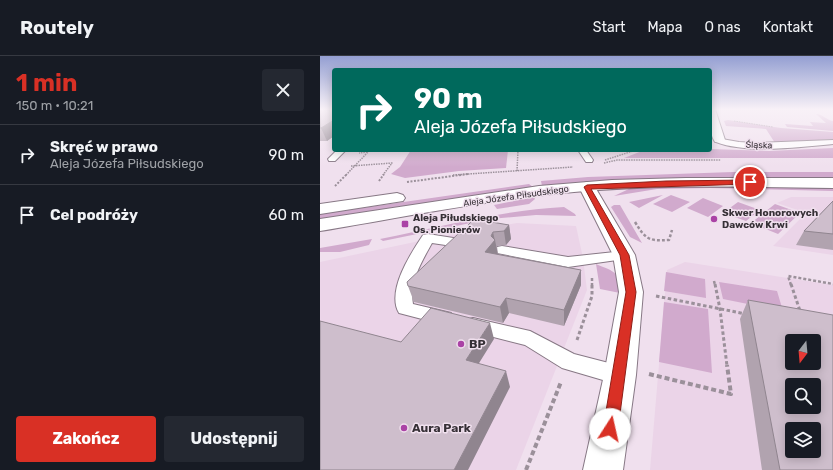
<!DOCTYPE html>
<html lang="pl">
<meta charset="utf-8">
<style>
:root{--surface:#171b24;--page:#242831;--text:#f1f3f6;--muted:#9ea1a6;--line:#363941;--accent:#d93025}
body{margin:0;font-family:Rubik,sans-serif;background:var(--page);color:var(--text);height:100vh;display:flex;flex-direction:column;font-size:15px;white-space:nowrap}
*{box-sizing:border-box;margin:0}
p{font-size:13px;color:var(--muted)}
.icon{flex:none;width:22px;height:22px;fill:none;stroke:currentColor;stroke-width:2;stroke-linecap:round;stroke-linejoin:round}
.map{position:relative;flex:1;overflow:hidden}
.details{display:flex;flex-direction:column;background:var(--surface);width:320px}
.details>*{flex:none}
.top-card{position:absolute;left:12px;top:12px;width:380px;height:84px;border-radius:4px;box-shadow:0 2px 10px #0003;background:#00695c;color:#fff;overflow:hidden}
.needle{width:26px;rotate:196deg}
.tools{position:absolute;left:465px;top:278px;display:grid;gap:8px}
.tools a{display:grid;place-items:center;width:36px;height:36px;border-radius:4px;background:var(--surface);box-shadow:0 2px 10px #0003;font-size:20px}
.pin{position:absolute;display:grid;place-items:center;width:34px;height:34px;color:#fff;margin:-17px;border:2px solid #fff;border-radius:50%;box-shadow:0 1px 4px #0007}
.me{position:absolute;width:44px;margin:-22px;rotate:10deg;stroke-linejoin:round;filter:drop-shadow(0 0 3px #0008)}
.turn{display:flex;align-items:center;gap:14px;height:84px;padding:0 16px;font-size:18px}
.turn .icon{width:52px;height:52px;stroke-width:2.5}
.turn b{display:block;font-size:28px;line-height:34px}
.round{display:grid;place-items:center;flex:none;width:42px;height:42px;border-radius:4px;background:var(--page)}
.headline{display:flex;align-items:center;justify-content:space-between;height:68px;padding:0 16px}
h1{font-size:24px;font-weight:700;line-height:30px;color:var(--accent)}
.action{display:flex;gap:8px;margin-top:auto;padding:8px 16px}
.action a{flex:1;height:46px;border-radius:4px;background:var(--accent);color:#fff;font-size:16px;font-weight:700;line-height:46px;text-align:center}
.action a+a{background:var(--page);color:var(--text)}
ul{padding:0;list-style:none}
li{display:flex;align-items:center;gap:12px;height:60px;padding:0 16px;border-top:1px solid var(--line)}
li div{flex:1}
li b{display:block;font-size:15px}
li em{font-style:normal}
header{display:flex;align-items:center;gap:24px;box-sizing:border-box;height:56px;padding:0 20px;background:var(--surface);border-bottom:1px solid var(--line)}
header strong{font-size:19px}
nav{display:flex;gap:22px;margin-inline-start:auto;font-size:14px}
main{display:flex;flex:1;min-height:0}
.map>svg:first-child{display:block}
</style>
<header>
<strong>Routely</strong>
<nav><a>Start</a><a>Mapa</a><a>O nas</a><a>Kontakt</a></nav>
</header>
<main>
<section class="details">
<div class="headline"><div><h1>1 min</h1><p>150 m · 10:21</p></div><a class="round"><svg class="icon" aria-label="close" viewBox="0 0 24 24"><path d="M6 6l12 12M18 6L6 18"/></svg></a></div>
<ul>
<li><svg class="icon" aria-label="right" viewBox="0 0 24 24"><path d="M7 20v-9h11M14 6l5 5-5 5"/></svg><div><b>Skręć w prawo</b><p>Aleja Józefa Piłsudskiego</p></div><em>90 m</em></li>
<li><svg class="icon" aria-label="arrive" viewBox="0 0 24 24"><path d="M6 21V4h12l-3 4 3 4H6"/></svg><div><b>Cel podróży</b></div><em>60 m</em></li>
</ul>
<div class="action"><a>Zakończ</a><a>Udostępnij</a></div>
</section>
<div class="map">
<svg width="513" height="414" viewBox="0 0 513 414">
<rect width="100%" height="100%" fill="#f0e0ee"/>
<path fill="#ebd4e8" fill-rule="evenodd" d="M471,141H513V199L453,190L486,157L457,147Z
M197,167L256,170L263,202L267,234L196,414H0V206L147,175Z
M365,206L513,229V414H330L347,214ZM472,285H494V307H472ZM472,329H494V351H472ZM472,373H494V395H472Z"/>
<path fill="#d1aacd" d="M496,58C503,58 506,64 513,65V75L467,71L465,68L493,70L490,66L506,67Z
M408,64L461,72L513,76V83L455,87L446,73L406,70L404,65Z
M513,92V102H304L322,95L331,94L390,93L449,95Z
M91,94H188L186,112L139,115L85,122L71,118L80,111Z
M413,116H513V121L280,125L222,130L221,125L268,121Z
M209,128L213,131L0,163V158Z
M355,131H513V135L390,132L337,133L294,140L311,132Z
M343,139L319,152L309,146Z
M351,139L370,146L352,156L333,148Z
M214,141L215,143L209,148L177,153L174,149Z
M383,142L403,150L388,161L367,152Z
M418,146L440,154L426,165L403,157Z
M455,148L480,157L458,178L431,167Z
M294,149H300L322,187L310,181L291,151Z
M244,151L255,158L256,160L216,159L170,163L63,185L60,183C121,171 183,154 244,151Z
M52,183L49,189L20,196H0V192Z
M276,208C295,216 299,215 300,237L280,233Z
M346,216L385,223L386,242L344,235Z
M399,226L457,235L463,255L403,243Z
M344,246L388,253L392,317L339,306Z"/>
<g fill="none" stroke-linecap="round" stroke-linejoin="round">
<g stroke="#877885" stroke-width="2">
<path id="service" d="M396,82L419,86L435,87L513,84V88C481,91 426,98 396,86Z
M17,94H26L15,105H9L8,103Z
M258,94H266L273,104L272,106H266Z
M108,178L146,184L151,185L153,188L151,191L146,192L112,187C102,205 89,226 93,248L131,257L134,262L131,267L125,269L79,257C66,235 91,197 103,179Z
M182,190L248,201L304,195L309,196L311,199L309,202L304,203L248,211L177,197L175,194L177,191Z
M153,262L210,275L254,298L308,312L311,319L308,326L300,329L242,312L205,289L146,274L144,269L146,264Z"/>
</g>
<g stroke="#877885" stroke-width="2">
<path id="minor" d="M390,53H395L405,84L403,86H395C389,77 390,64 390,53Z
M267,126L272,128L275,131L315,199L323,236L316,319L303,414H263L284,319L299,236L293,199L259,131L262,128Z"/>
</g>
<g stroke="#877885" stroke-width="2">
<path id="secondary" d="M366,122H513V132C427,131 340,128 254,136C168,144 84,161 0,175V163L219,130L292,124Z
M77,137L83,139L85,142L83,145L0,158V148Z"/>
</g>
<path stroke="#9b909a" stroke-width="1" stroke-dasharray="1.5 1" stroke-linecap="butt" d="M414,65L453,71"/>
<path stroke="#9b909a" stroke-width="1.5" stroke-dasharray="1.5 1" stroke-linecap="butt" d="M285,104L316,94
M284,107L297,104H401
M31,110L72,107L63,119
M197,115L198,94
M26,119L48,96L39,97
M133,119L253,111"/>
<path stroke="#9b909a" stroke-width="2" stroke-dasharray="2 1.5" stroke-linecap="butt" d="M59,125L64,118
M87,126L148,118
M15,130L27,118"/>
<path stroke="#9b909a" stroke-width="2.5" stroke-dasharray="3 2" stroke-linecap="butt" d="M315,166C326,184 329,185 349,184L352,174
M272,222V229
M394,225L395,229
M471,229L468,220L513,228"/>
<path stroke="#9b909a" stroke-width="3" stroke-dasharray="3.5 2.5" stroke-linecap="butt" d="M395,228L400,253L407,310
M471,228L480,255
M336,240L426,258
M257,284L272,240V228"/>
<path stroke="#9b909a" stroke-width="4" stroke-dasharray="5 3" stroke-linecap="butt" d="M329,318L411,338L407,309
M206,414L241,326"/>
<use href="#service" fill="#fff" fill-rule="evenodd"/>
<use href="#minor" fill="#fff" fill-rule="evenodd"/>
<use href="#secondary" fill="#fff" fill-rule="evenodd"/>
</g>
<path fill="#b1a3af" d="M0,53L4,54V53H14V80L7,85H0Z
M513,145V194L476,189L484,175Z
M148,169H189L191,183L186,189L177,190L178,198L261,214V229L244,270L189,257L183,267L94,246L88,230L149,177V176Z
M428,244L513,414H442L420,263Z"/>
<path fill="#90858f" d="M14,64V80L7,85L1,72Z
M189,169L191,183L186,189L184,175Z
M173,176L175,185V184L178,199L165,196Z
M261,214V229L244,270V254Z
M186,242L189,257L183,267L180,251Z
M170,267L174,283L151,320L146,304Z
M186,315L190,331L148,414H134Z"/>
<path fill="#cebecc" stroke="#90858f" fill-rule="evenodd" d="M0,53L10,55V53H14V64L1,72H0Z
M513,145V178L484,175Z
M154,163L189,169L184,175L173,176L171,180L175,184L165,196L261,214L244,254L186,242L180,251L88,230L87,226L138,178L149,177L151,173L148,169Z
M428,244L513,259V414H460ZM472,285H494V307H472ZM472,329H494V351H472ZM472,373H494V395H472Z
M111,252L170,267L146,304L186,315L134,414H0V265L81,286Z"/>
<linearGradient id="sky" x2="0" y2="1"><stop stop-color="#949fd2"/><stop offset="0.48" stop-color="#f8f1f7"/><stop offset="1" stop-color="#f8f1f7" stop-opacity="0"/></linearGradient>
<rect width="513" height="111" fill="url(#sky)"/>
<path fill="#d93025" stroke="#8d1f18" d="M430,124L432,125V128L271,133L309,199L316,236L298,373L296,379L290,381L285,379L283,373L306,236L300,199L264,131L267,129L346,125Z"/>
<g fill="#aa42a5" stroke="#f0e0ee" stroke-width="1.5">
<circle cx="394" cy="163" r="4"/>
<rect x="81" y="164" width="8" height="8" rx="2"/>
<circle cx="141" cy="288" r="4"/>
<circle cx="84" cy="372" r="4"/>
</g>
<g text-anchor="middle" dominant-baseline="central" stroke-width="3" stroke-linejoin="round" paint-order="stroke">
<g font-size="9" fill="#363036" stroke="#f0e0ee">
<text transform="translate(439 89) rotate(2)">Śląska</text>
<text transform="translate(196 140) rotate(-8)">Aleja Józefa Piłsudskiego</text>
</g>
<g font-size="10" font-weight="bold" fill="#363036" stroke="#f0e0ee" text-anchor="start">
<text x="402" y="157">Skwer Honorowych<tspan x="402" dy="12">Dawców Krwi</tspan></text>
<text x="93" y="162">Aleja Piłudskiego<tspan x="93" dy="12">Os. Pionierów</tspan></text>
</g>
<g font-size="12" font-weight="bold" fill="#363036" stroke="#f0e0ee" text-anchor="start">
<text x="149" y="288">BP</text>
<text x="92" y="372">Aura Park</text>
</g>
</g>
</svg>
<div class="tools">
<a><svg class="needle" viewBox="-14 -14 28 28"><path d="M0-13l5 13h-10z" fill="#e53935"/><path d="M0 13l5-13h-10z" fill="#9ea1a6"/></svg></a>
<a><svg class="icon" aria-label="search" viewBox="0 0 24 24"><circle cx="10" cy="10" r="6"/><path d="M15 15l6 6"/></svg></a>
<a><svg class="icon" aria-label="layers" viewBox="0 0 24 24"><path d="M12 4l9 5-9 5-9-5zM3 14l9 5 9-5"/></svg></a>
</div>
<div class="pin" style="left:430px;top:126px;background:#d93025"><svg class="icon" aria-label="arrive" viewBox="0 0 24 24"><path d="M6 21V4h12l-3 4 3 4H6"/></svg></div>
<svg class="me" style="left:290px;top:373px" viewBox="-20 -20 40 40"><circle r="19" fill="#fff"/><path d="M0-13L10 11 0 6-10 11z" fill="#d93025"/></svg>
<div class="top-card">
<div class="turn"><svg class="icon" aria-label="right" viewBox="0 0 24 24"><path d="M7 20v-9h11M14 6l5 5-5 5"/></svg><div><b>90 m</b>Aleja Józefa Piłsudskiego</div></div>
</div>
</div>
</main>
